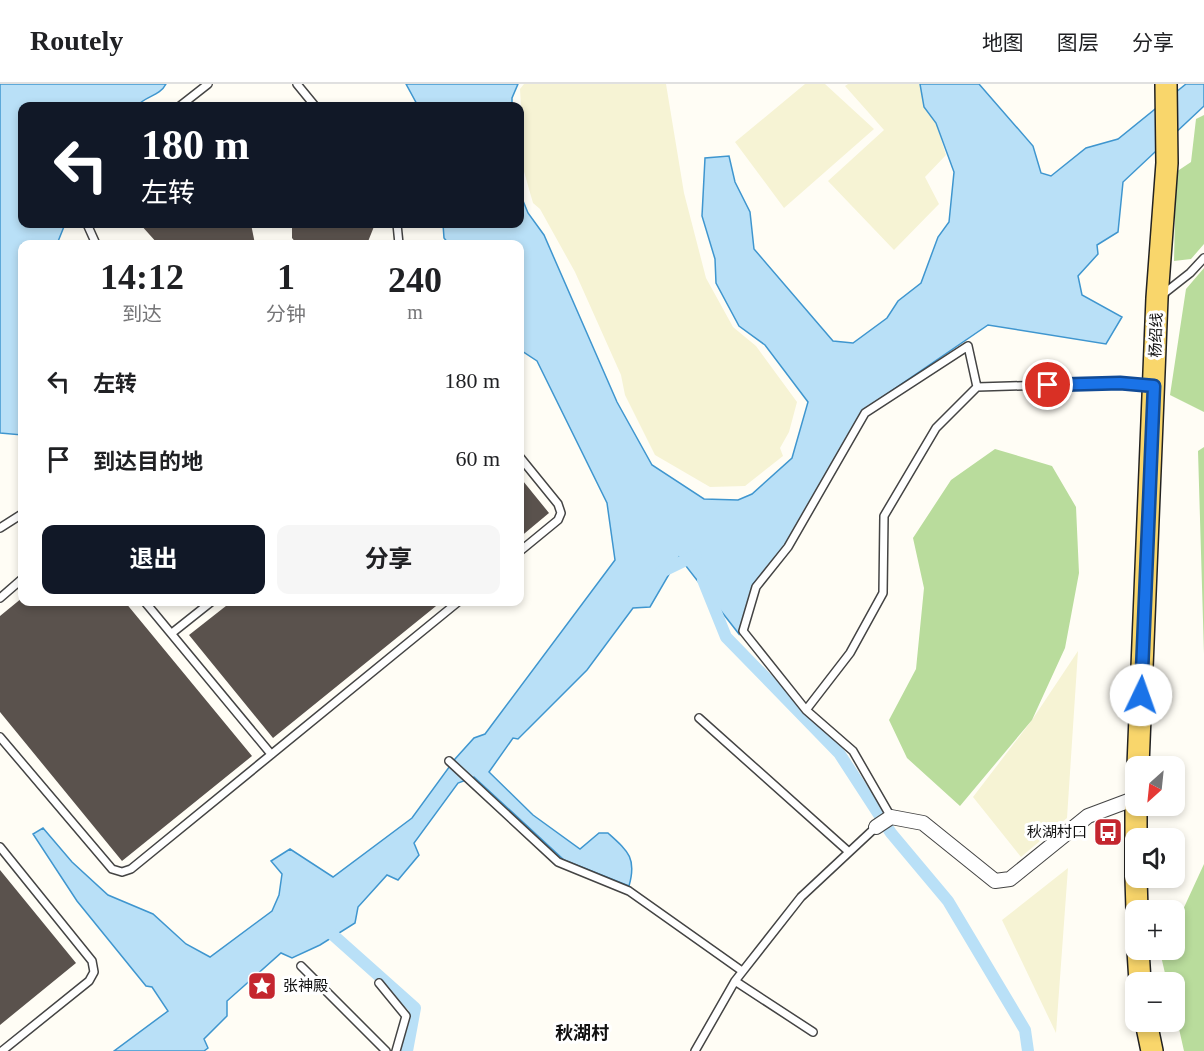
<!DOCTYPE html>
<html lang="zh">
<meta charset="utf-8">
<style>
:root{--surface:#fff;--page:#f6f6f6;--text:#202124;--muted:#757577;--line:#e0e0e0;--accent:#111827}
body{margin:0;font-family:"Times New Roman","Noto Sans SC",serif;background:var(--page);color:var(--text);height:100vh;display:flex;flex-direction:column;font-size:22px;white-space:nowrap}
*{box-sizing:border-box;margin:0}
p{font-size:20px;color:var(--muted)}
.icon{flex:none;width:33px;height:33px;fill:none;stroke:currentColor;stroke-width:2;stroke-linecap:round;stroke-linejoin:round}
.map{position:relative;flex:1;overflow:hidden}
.details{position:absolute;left:18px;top:156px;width:506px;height:366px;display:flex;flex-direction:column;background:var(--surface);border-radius:12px;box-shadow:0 3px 9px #0003}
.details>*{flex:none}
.top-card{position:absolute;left:18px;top:18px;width:506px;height:126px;border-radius:12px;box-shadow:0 3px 9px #0003;background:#111827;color:#fff;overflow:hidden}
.needle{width:39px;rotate:207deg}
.buttons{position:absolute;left:1125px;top:672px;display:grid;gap:12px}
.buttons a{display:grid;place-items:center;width:60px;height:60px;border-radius:12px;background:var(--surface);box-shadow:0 3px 9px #0003;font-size:30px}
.pin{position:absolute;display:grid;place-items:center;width:51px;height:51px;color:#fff;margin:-26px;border:3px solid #fff;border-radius:50%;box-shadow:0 2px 6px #0007}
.me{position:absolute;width:66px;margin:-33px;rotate:3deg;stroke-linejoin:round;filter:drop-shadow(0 0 4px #0008)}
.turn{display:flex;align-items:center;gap:21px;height:126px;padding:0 24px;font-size:27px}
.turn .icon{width:78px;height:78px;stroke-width:2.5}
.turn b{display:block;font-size:42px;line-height:51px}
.eta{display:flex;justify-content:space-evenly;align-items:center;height:102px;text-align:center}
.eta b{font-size:36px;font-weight:700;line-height:42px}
.cta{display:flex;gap:12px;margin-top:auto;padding:12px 24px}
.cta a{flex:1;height:69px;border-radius:12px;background:var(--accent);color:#fff;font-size:24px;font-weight:700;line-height:69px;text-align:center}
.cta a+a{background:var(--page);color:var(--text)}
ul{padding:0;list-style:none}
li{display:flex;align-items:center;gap:18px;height:78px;padding:0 24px}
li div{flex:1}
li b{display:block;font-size:22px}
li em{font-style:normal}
header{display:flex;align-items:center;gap:36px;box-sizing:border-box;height:84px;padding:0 30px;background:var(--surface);border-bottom:2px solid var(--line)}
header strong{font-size:28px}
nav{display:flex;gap:33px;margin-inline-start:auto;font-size:21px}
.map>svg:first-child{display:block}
</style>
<header>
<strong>Routely</strong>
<nav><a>地图</a><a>图层</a><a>分享</a></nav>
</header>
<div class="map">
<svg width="1204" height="967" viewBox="0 0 1204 967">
<rect width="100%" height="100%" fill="#fffdf5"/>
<path fill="#f6f3d4" d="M524,0H666L684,109L706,194L733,243L756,262L797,318L789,348L780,364L783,372L745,402L710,403L655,371L625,311L621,291L575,188L540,125L533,119L519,70L523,59L520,5Z
M805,0H825L874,45L784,124L735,58Z
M848,0H920L924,23L936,39L946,71L925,93L939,120L894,166L828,97L884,46L845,2Z
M1078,567L1067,734L1021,773L973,713L1032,636Z
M1068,784L1056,949L1002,836Z"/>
<path fill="#b9dc9c" d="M1204,31V160L1191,175L1174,177L1176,88L1191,78L1196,35Z
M1204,184V328L1170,311L1186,205Z
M1204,363V570L1198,367Z
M995,365L1052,382L1076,423L1079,489L1065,564L1032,636L960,722L907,674L889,636L916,585L924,504L913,454L951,396Z
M1204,780V967H1184L1175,927L1174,898H1167L1161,872L1164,866H1174L1175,843Z"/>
<path fill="#b9e0f7" stroke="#3f96cf" stroke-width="1.5" d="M0,0H166C160,12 145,12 137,22H22V140H65L57,160H22V351L0,349Z
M406,0H518L512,14V22H418Z
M920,0H979L1033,62L1041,89L1051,92L1086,64L1118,55L1186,0H1204V22L1123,98L1118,148L1097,161L1098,170L1078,192L1082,211L1122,233L1106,260L988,241L862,327L786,462L753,500L739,550L679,473L650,523L633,524L587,586L518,655L513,654L489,688L533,731L580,765L599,749H608C628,767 637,774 629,802L564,776L474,693L458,699L414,759L419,771L398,796L387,791L358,823L355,839L320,861L292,874L281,869L227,917V932L204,955L208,964L204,967H114L168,927L152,903L146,902L77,817L33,750L43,744L72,778L108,811L153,830L186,860L210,873L272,827L279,811L282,790L271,777L290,765L333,793L412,734L455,675L474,654L485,650L615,476L607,419L537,277L519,265V160H449L444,154L443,140H519V107L528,129L544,151L617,318L652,381L704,415L738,416L752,410L792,374L808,318L765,261L739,242L716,199L715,175L702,132L705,74L729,72L735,98L750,128L754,165L833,257L853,259L887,234L898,217L921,199L938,153L949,138L954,88L936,39L924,23Z"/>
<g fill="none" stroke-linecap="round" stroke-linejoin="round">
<path stroke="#b9e0f7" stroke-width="12" d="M661,488L696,471
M703,496L726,553L839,669L891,749L948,817L1025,946L1028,967
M323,842L415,924L407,967"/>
</g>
<path fill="#5a524d" d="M140,140H251L255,160H158Z
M292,140H375L367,160H297L292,154Z
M519,392L549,429L519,454Z
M22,514V518H125L252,672L122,777L0,628V532Z
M231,518H441L273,654L189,551Z
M0,786L76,879L0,941Z"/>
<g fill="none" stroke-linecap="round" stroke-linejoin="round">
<g stroke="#444" stroke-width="10">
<path id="service" d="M297,0L315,22
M180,22L208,0
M87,140L96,160
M397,140L399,160
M1162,211L1190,189L1204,174
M519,372L558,420L561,429L558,436L519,468
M0,444L22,430
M0,514L22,495
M145,518L271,670
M172,549L211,518
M806,626L850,569L883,509L884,432L936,344L977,303L1120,299L1151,302
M699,634L849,768
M0,653L112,785L122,788L131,785L458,518
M449,677L558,778L629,807L742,887
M891,733L853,667L806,626L743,547L756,503L788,463L865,329L968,262L977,303
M0,763L92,877L94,888L89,897L2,967
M301,882L386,967
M735,897L813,948
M379,899L406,932L396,967
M695,967L735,897L801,813L876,743"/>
</g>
<g stroke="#444" stroke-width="16">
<path id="minor" d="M876,743L891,733L923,739L995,797L1010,795L1088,732L1136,714"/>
</g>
<g stroke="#222" stroke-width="24">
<path id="primary" d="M1138,682L1157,214L1167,79L1166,0
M1136,792V722
M1136,794L1137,826
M1138,866L1140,898
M1146,938L1152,967"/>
</g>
<use href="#service" stroke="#fff" stroke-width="7"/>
<use href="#minor" stroke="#fff" stroke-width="14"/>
<use href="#primary" stroke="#f9d66b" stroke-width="21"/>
</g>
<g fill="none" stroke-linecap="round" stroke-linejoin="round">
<g stroke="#114b97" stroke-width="15">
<path id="route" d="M1048,301L1120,299L1154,302L1141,611"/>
</g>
<use href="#route" stroke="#1a73e8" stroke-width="10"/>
</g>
<defs>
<g id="bus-square" transform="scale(1.5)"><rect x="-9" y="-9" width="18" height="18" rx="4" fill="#c4262e" stroke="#fff"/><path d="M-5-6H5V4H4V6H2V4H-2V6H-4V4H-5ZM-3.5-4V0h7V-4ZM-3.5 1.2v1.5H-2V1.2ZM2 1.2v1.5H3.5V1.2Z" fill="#fff"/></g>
<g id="sight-square" transform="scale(1.5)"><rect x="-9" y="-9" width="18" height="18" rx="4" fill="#c4262e" stroke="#fff"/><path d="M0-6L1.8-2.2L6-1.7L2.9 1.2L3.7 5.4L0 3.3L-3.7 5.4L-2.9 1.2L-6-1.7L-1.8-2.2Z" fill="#fff"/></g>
</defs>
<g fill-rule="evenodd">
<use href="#bus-square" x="1108" y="748"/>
<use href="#sight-square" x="262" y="902"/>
</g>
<g text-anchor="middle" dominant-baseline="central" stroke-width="6" stroke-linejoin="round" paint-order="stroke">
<g font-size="15" fill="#111" stroke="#fff">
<text transform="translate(1156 251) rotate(-88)">杨绍线</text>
</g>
<g font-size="15" fill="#111" stroke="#fff" text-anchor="end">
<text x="1087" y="748">秋湖村口</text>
<text x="283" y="902" text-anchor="start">张神殿</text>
</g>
<g font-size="18" font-weight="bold" fill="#111" stroke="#fff">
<text x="582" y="949">秋湖村</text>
</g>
</g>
</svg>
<div class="buttons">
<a><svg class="needle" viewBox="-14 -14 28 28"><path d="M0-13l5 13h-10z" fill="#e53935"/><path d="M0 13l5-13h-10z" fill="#757577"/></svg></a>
<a><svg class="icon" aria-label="sound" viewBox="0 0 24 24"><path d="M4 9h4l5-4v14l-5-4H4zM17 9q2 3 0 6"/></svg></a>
<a>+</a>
<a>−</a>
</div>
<div class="pin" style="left:1048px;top:301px;background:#d93025"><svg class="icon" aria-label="arrive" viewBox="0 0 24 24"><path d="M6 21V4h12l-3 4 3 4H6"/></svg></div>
<svg class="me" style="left:1141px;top:611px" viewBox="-20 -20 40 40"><circle r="19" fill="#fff"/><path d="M0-13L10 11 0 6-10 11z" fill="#1a73e8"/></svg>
<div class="top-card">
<div class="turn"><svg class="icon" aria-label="left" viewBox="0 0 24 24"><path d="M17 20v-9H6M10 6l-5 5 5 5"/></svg><div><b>180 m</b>左转</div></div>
</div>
<section class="details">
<div class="eta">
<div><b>14:12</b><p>到达</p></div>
<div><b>1</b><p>分钟</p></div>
<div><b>240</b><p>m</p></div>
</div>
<ul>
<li><svg class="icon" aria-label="left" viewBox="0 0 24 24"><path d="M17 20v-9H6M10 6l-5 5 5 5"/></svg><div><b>左转</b></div><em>180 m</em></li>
<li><svg class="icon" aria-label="arrive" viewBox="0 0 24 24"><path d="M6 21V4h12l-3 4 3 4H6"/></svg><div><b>到达目的地</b></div><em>60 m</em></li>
</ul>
<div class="cta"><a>退出</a><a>分享</a></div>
</section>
</div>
